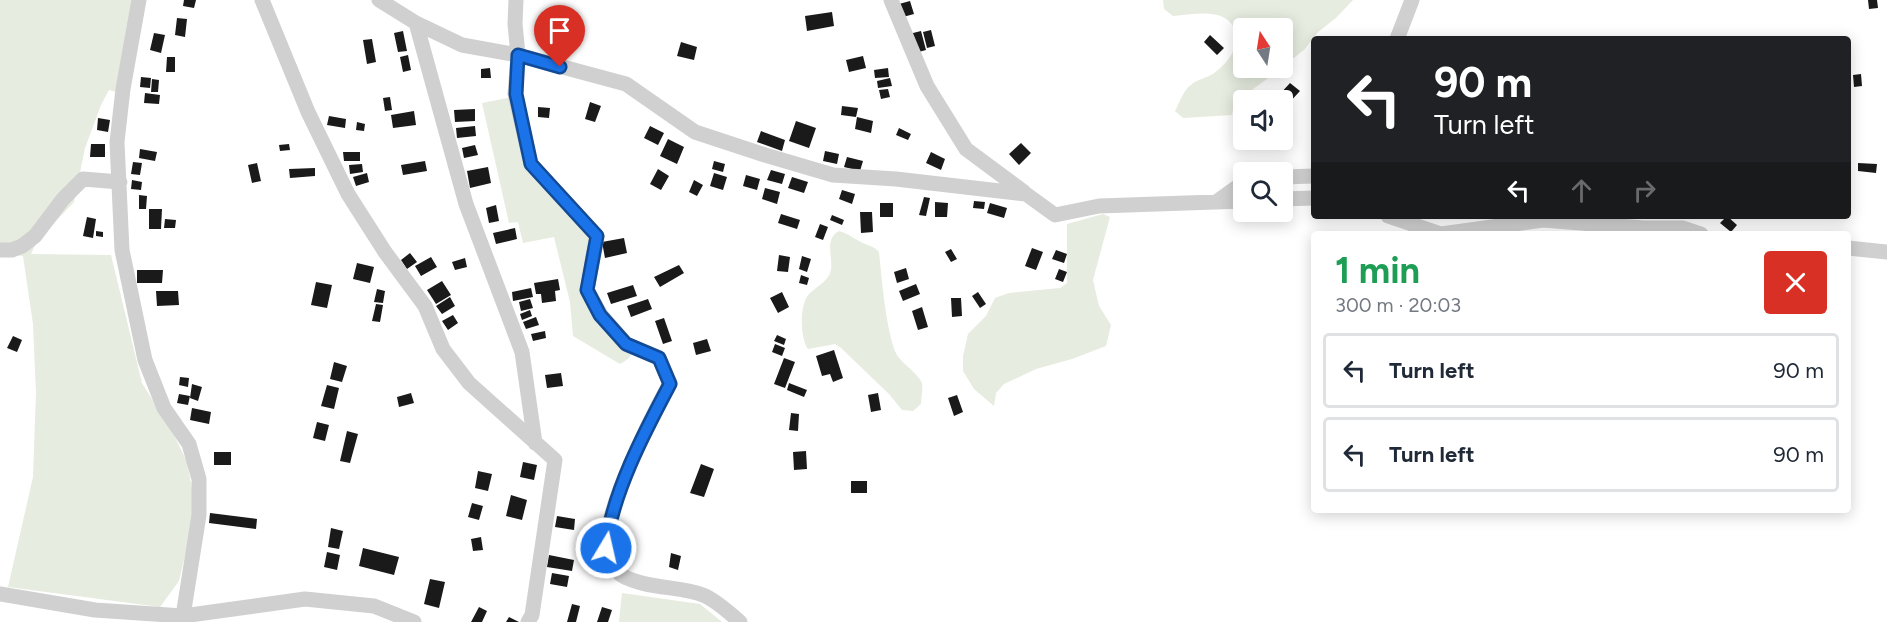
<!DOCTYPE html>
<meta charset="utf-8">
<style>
:root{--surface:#fff;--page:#f2f2f3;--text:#1f2937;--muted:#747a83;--line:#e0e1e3}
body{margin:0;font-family:Figtree,sans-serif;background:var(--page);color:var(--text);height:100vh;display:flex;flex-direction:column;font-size:22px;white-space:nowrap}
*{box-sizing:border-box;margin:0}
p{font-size:20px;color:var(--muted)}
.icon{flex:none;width:33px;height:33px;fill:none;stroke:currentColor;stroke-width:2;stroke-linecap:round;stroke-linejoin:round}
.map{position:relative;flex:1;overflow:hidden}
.sheet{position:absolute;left:1311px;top:231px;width:540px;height:282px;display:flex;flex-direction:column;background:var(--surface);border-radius:6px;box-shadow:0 3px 15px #0003}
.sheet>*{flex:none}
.banner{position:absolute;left:1311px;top:36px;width:540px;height:183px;border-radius:6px;box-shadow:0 3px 15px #0003;background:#202124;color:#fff;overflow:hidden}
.needle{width:39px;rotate:348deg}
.controls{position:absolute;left:1233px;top:18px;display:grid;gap:12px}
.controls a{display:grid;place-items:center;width:60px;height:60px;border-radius:6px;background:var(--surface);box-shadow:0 3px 15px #0003;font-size:30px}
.pin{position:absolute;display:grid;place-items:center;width:51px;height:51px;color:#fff;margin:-62px -26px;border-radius:50% 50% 50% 0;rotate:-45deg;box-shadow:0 0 6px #0007}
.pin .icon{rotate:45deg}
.me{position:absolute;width:66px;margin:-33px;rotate:9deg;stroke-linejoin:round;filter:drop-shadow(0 0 4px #0008)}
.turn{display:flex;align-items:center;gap:21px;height:126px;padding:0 24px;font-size:27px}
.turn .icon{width:78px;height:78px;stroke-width:2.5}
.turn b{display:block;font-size:42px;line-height:51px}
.lanes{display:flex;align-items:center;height:57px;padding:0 24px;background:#0003;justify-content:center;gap:30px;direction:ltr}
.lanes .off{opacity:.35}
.round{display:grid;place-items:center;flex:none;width:63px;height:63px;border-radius:6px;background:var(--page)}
.summary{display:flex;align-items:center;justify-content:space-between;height:102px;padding:0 24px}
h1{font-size:36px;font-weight:700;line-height:45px;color:#1e9e55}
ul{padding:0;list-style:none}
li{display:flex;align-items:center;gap:18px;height:75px;margin:0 12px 9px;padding:0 12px;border:3px solid var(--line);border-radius:6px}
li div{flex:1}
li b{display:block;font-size:22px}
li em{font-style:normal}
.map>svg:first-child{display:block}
</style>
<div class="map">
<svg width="1887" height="622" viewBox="0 0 1887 622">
<rect width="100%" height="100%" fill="#fff"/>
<path fill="#e6ecdf" d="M0,0H133L117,92L109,90L101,105L85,148L74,202L37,241L31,254L111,255L142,383L172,431L187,462L192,489L194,518L179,581L160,607L8,587L33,477L36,393L33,324L23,256L0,253Z
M1163,0H1353L1336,18L1318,32L1304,50L1282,67V28H1244V68H1282L1234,103L1232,115L1183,118L1175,111C1180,102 1183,90 1192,84C1198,79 1207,78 1213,74C1227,64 1240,48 1235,31C1226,6 1194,15 1173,16L1164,9Z
M513,97L528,165L591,237L580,283L594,316L632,354L628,359L620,364L573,336L570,302L554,237L523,243L518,222L509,223L482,103Z
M1103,214L1110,217L1093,280L1099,306L1111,325L1106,346L1072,359L1036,369L1004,384L996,393L994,406L974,389L963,371V356L968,334L986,316L995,298L1009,293L1060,288L1067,283V224Z
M839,231C850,234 852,238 861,242C868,246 874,246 879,252C882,282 885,320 894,349C899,363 914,369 921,381C924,387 921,398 921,404L913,411L902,410L889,394L840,347L835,344L808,349C800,337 799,305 809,294C817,286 828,282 831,270C833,256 824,239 839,231Z
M622,593L700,604L722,622H619Z"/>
<path fill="#1a1a1a" d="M184,0H196L194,8L183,6Z
M1868,0H1877L1878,8L1869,9Z
M910,1L914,14L903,17L899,4Z
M832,12L834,26L807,31L805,16Z
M177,18L187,19L185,37L175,35Z
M931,30L935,46L927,48L923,32Z
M403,31L407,51L398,52L394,33Z
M921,31L926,50L915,53L909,34Z
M154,33L165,35L161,53L150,50Z
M1210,35L1224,48L1217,55L1204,42Z
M372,39L376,62L367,64L363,40Z
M681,42L697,47L694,60L677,56Z
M408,55L411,70L403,72L400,57Z
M863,56L866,68L849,72L846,60Z
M167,57H175V72H166Z
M490,68L491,78H481V69Z
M888,68L889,77L875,78L874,70Z
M1861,74L1862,86L1854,87L1853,75Z
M141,77L151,78L150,88L140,87Z
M890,78L892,86L878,88L877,81Z
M152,79L159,80L158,92H151Z
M1290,83L1300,91L1288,104L1279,95Z
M888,89L890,97L881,99L879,90Z
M145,93L160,95L159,104L144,103Z
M390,97L392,110L385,111L383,98Z
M590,102L601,106L595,122L585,119Z
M842,106L858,108L856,117L841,115Z
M538,107L550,108L549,118L538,117Z
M475,109V121L455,122L454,110Z
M414,111L416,125L393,128L391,115Z
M329,116L346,119L345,128L327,125Z
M857,117L873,121L871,133L855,129Z
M98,118L110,120L108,132L97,130Z
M796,121L816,128L809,148L789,141Z
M357,122L365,124L364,131L356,130Z
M475,126L476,136L457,138L456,128Z
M650,126L664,133L658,145L644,138Z
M899,128L911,134L908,140L896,135Z
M761,131L785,140L782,151L757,142Z
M668,139L684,147L677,164L660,156Z
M1021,143L1031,153L1019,165L1009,154Z
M91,144H105V157H90Z
M289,144L290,150L280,151L279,145Z
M475,145L478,155L464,158L462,148Z
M140,149L157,152L155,161L139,158Z
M825,151L839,154L837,164L823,161Z
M343,152H360V161H344Z
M931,152L945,159L941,170L926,163Z
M847,157L863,161L860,171L844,167Z
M425,161L427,171L403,175L401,165Z
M714,161L725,164L723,172L712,169Z
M133,162L142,163L140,175L131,174Z
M257,163L261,181L252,183L248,165Z
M1858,163L1877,164L1876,173L1858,171Z
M362,164L363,172L350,174L349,165Z
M488,167L491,183L470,188L467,171Z
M315,168V176L290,178L289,169Z
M658,169L669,176L661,190L650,184Z
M771,170L785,174L782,184L767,180Z
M367,173L369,182L356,186L353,177Z
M714,173L727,177L723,190L710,186Z
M746,175L760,179L757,190L743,186Z
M792,177L808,182L804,193L788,188Z
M132,180L142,182L141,190L131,189Z
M694,180L703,185L697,196L689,192Z
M765,188L780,192L777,204L762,199Z
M842,190L855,194L852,204L839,199Z
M139,195L147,196L146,209H139Z
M924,197L930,198L926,216L919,215Z
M974,201L985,202L984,209L973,208Z
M935,202L948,203L947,217H935Z
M880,203H893V217H880Z
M990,203L1007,208L1004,218L987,213Z
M496,205L499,221L489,223L486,208Z
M149,209H162L161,229H149Z
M860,212H872L873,232L861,233Z
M781,214L800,220L797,229L778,223Z
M832,215L844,220L842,225L830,220Z
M1727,216L1737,225L1731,232L1720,223Z
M87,217L96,219L93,238L83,236Z
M165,219L176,220L175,228H164Z
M820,224L828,227L823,240L815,237Z
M515,228L517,239L496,244L493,233Z
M96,231L103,232V237L96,236Z
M624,238L627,253L605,258L602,242Z
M1032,248L1043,252L1036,270L1025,266Z
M951,249L957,259L951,262L945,252Z
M1056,250L1067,254L1064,263L1052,259Z
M410,253L417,262L407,269L401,260Z
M779,255L790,257L788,272L777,271Z
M802,256L811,259L807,272L799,269Z
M431,257L437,267L421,276L415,266Z
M465,258L467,267L455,270L452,262Z
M357,263L374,267L370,283L353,279Z
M679,265L684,273L660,287L654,277Z
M906,268L909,279L897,283L894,272Z
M1059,269L1067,272L1063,282L1055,279Z
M137,270H163L162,283H137Z
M801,275L809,278L807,285L799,283Z
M558,279L560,290L555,291L556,301L542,303L541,294H536L534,283Z
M442,281L451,295L436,304L427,290Z
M316,282L332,285L327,308L311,305Z
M916,284L920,294L903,301L899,291Z
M633,285L637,296L611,304L607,293Z
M531,288L533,297L513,301L512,292Z
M377,289L385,291L383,303L374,302Z
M156,291H178L179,305L157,306Z
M782,292L789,307L778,313L770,298Z
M978,292L986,304L980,308L972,296Z
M450,297L455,306L442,314L436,306Z
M951,298H961L962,316L952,317Z
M530,299L533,308L521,311L519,302Z
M648,299L652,309L631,317L627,306Z
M376,304L383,305L380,322L372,321Z
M922,307L928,327L918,330L912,311Z
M530,310L532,316L522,320L520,314Z
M453,315L458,323L448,330L442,321Z
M536,317L539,325L526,329L523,322Z
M664,318L672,341L663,344L655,321Z
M545,331L546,338L533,341L531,334Z
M777,335L786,339L784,345L774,341Z
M13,336L22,340L17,352L7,348Z
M707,339L711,351L696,355L693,343Z
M775,344L785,348L782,356L772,352Z
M834,350L843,378L833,382L830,374L822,376L816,356Z
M784,358L795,362L785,388L774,384Z
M334,362L347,366L342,382L330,379Z
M561,373L563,386L547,388L545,375Z
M180,377L189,378L188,387L179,385Z
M789,383L807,390L804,397L787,390Z
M192,384L202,387L198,401L190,398Z
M327,385L339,388L334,409L321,406Z
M411,393L414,403L399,407L397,397Z
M878,393L881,410L871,412L868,395Z
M179,394L190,396L188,405L177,403Z
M957,395L963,412L954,416L948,398Z
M192,408L211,412L209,424L190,420Z
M791,413L799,414L798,431L789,430Z
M317,422L329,425L325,441L313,438Z
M347,431L358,434L350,463L340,461Z
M806,451L807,469L794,470L793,452Z
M214,452H231V465H214Z
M523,462L537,465L534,480L520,477Z
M701,464L714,469L704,497L690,493Z
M478,471L492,474L488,491L475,488Z
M851,481H867V493H851Z
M511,495L527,500L522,520L506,516Z
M472,503L483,506L479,520L468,517Z
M210,513L257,519L256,529L209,523Z
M557,516L575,519L574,530L555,527Z
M331,528L343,531L339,549L328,547Z
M481,537L483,550L473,551L471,539Z
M363,548L399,557L394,575L359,566Z
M327,552L340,555L337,570L324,567Z
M671,553L681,556L678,570L669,567Z
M549,555L574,560L572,571L547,567Z
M552,573L569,576L567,587L550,584Z
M430,579L445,582L439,608L424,604Z
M572,604L580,606L576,622H567Z
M479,607L487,611L482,622H471Z
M602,607L612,610L608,622H597Z
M509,617L519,622H506Z"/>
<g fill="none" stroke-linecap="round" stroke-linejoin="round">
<path stroke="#d0d0d0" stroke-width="15" d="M139,0L123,89L117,142L122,250L145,360L164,408L189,444L199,479V515L183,616L180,622
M262,0L308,112L348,194L385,252L425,306L443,349L469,383L555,460L532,615L528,622
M379,0L416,23L462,45L518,55L626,84L695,132L765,155L833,175L896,179L1026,194L1055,215L1099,206L1244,201
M516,0L515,24L518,55L515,94L531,164L597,236L587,290L601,315L626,344L659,358L670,383C651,418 602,513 607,550C609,562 615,573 627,578C651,589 679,586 703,595C714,599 731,614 740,622
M891,0L927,86L966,149L1024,192
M416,23L466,204L522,352L535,443
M1397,39L1412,0
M1282,177L1314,176
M1282,199L1314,198
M1216,202L1244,182
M1388,216L1441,234L1543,220L1644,228H1683L1701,234
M1848,248L1887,252
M0,250H12L22,246L35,236L63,199L83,179L120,182
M0,594L95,610L183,616L305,599L374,606L414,622"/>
</g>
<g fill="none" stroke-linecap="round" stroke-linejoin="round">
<g stroke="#114b97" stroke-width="15">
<path id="route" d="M560,67L518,55L516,94L531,164L597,236L587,290L600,315L626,344L659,358L670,384C645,431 611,495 606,548"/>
</g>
<use href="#route" stroke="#1a73e8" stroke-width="10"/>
</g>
</svg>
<div class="controls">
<a><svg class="needle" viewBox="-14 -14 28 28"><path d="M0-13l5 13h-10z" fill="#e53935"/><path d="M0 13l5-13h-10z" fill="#747a83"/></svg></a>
<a><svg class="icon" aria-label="sound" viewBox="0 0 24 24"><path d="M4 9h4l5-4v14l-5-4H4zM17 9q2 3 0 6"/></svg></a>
<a><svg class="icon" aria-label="search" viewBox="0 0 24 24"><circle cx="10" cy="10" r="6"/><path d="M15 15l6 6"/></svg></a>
</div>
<div class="pin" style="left:560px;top:67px;background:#d93025"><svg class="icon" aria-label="arrive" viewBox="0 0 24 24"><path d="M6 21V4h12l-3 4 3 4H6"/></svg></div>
<svg class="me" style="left:606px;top:548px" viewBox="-20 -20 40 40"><circle r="17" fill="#1a73e8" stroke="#fff" stroke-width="3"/><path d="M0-11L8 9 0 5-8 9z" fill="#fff"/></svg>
<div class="banner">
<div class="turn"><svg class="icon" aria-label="left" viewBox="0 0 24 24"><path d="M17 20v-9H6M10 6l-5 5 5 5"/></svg><div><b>90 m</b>Turn left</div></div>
<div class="lanes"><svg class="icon" aria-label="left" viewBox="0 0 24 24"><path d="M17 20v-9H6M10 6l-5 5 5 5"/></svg><svg class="icon off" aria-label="ahead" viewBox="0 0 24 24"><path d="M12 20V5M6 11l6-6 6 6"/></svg><svg class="icon off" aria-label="right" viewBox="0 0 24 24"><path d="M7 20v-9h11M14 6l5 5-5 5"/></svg></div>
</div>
<section class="sheet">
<div class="summary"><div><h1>1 min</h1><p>300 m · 20:03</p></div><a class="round" style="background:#d93025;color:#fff"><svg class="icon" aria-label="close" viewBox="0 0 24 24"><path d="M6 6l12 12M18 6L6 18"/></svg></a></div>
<ul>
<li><svg class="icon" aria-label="left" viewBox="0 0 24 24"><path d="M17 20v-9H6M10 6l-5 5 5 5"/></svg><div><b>Turn left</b></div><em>90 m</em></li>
<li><svg class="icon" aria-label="left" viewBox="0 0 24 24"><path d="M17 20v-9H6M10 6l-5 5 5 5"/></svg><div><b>Turn left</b></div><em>90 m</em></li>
</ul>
</section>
</div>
